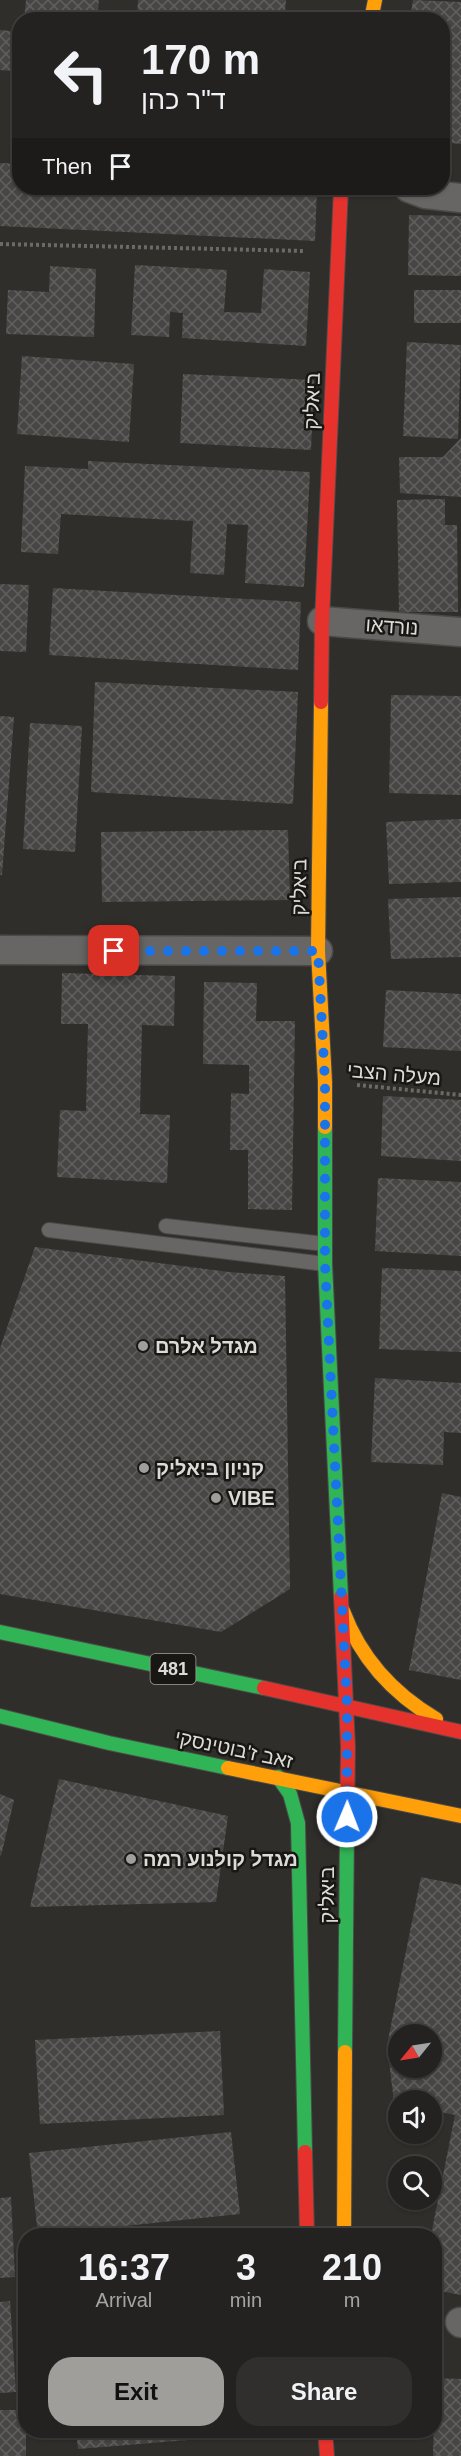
<!DOCTYPE html>
<meta charset="utf-8">
<style>
:root{--surface:#242220;--page:#302f2d;--text:#f1f3f6;--muted:#a3a4a5;--line:#413f3e;--accent:#a09e9b}
body{margin:0;font-family:Helvetica,"Noto Sans Hebrew",sans-serif;background:var(--page);color:var(--text);height:100vh;display:flex;flex-direction:column;font-size:22px;white-space:nowrap}
*{box-sizing:border-box;margin:0}
p{font-size:20px;color:var(--muted)}
.icon{flex:none;width:33px;height:33px;fill:none;stroke:currentColor;stroke-width:2;stroke-linecap:round;stroke-linejoin:round}
.map{position:relative;flex:1;overflow:hidden}
.details{position:absolute;left:18px;top:2228px;width:424px;height:210px;display:flex;flex-direction:column;background:var(--surface);border-radius:24px;box-shadow:0 2px 4px #0004,0 0 0 2px var(--line)}
.details>*{flex:none}
.top-card{position:absolute;left:12px;top:12px;width:438px;height:183px;border-radius:24px;box-shadow:0 2px 4px #0004,0 0 0 2px var(--line);background:#242220;color:var(--text);overflow:hidden}
.needle{width:39px;rotate:240deg}
.controls{position:absolute;left:388px;top:2024px;display:grid;gap:12px}
.controls a{display:grid;place-items:center;width:54px;height:54px;border-radius:50%;background:var(--surface);box-shadow:0 2px 4px #0004,0 0 0 2px var(--line);font-size:30px}
.pin{position:absolute;display:grid;place-items:center;width:51px;height:51px;color:#fff;margin:-26px;border-radius:12px;box-shadow:0 3px 9px #0006}
.me{position:absolute;width:66px;margin:-33px;rotate:1deg;stroke-linejoin:round;filter:drop-shadow(0 0 4px #0008)}
.turn{display:flex;align-items:center;gap:21px;height:126px;padding:0 30px;font-size:27px}
.turn .icon{width:78px;height:78px;stroke-width:2.5}
.turn b{display:block;font-size:42px;line-height:51px}
.then{display:flex;align-items:center;height:57px;padding:0 30px;background:#0003;gap:12px;font-size:22px}
.eta{display:flex;justify-content:space-evenly;align-items:center;height:102px;text-align:center}
.eta b{font-size:36px;font-weight:700;line-height:42px}
.primary-button{display:flex;gap:12px;margin-top:auto;padding:12px 30px}
.primary-button a{flex:1;height:69px;border-radius:24px;background:var(--accent);color:#111;font-size:24px;font-weight:700;line-height:69px;text-align:center}
.primary-button a+a{background:var(--page);color:var(--text)}
.map>svg:first-child{display:block}
</style>
<div class="map">
<svg width="461" height="2456" viewBox="0 0 461 2456">
<defs>
<pattern id="building-cross-hatch" width="8" height="8" patternUnits="userSpaceOnUse" patternTransform="scale(1.5)"><rect width="8" height="8" fill="#484644"/><path d="M0 0l8 8M0 8l8-8" fill="none" stroke="#62605e"/></pattern>
</defs>
<rect width="100%" height="100%" fill="#302e2b"/>
<path fill="url(#building-cross-hatch)" fill-rule="evenodd" d="M26,0H99L97,20H24Z
M138,0H286L285,12L336,15L335,20H137Z
M413,0L461,2V144L442,142V20H410Z
M0,30L20,32V72L0,70Z
M0,163L20,164V188H317L315,241L0,226Z
M409,215L461,216V276L408,275Z
M135,265L227,270L224,312L261,313L264,269L310,272L306,346L182,338L183,313L170,312L169,337L131,335Z
M50,266L96,269L94,337L6,334L8,290L49,292Z
M414,290H461V323H414Z
M407,342L461,345L458,439L403,436Z
M22,356L134,364L129,442L17,434Z
M183,374L314,380L311,450L180,443Z
M461,438V497L400,493L399,457H443Z
M88,461L310,472L304,587L245,583L248,525L227,524L224,575L190,573L193,521L61,514L58,554L21,552L25,466L88,469Z
M445,499V525H457L458,612H399L397,500Z
M0,584L29,585L26,652L0,651Z
M53,588L301,602L298,670L49,655Z
M95,682L298,692L293,804L91,792Z
M391,695L461,696V795L389,793Z
M0,716L14,717L2,875H0Z
M30,723L82,726L75,852L23,849Z
M461,819V882L389,884L386,822Z
M288,830L290,900L102,902L101,832Z
M461,897V957L391,959L388,899Z
M62,973L175,976L174,1026L142,1025L140,1114L170,1115L167,1183L57,1177L60,1110L86,1111L88,1024H61Z
M204,982L257,983L256,1021H295L292,1210L248,1209V1150H230L231,1093L249,1094V1065L203,1064Z
M386,990L461,994V1051L383,1047Z
M383,1096L461,1100V1161L381,1156Z
M378,1178L461,1182V1256L375,1251Z
M35,1247L229,1272L285,1276L290,1589L221,1632L0,1594V1348Z
M382,1268L461,1271V1352L379,1349Z
M375,1378L461,1383V1433L444,1432L443,1465L371,1462Z
M442,1493L461,1497V1680L409,1670Z
M59,1779L228,1816L216,1902L30,1907Z
M0,1794L14,1800L1,1856L0,1855Z
M421,1877L461,1885V2295L435,2290V2235H431L455,2115L432,2110V2100H399V2103L394,2102L387,2045ZM399,2034H432V2067H399Z
M220,2031L224,2115L40,2124L35,2040Z
M231,2132L240,2214L38,2235L29,2153Z
M11,2197L15,2277L0,2278V2198Z
M10,2301L16,2392L0,2393V2302Z
M435,2378L461,2379V2456H433Z
M0,2410H26V2456H0Z
M76,2430H276V2433L78,2449Z"/>
<g fill="none" stroke-linecap="round" stroke-linejoin="round">
<g stroke="#4b4a47" stroke-width="16">
<path id="lane" d="M166,1226L325,1244
M49,1230L325,1264"/>
</g>
<g stroke="#4b4a47" stroke-width="31">
<path id="street" d="M409,188L425,194L461,198
M322,621L461,632
M0,950L318,951
M460,2322L461,2323"/>
</g>
<g stroke="#4b4a47" stroke-width="16">
<path id="fast" d="M325,1127V1264L341,1597
M0,1632L264,1688
M0,1716L109,1743L228,1768
M278,1777L290,1794L298,1823L305,2152
M345,2052L347,1825"/>
</g>
<g stroke="#4b4a47" stroke-width="16">
<path id="slow" d="M371,20L375,0
M321,702L318,951L325,1082V1127
M343,1611C361,1659 392,1693 436,1719
M228,1768L461,1816
M344,2235L345,2052"/>
</g>
<g stroke="#4b4a47" stroke-width="16">
<path id="jam" d="M321,702L322,621L341,188
M341,1597L348,1747L347,1825
M264,1688L461,1732
M305,2152L307,2235
M325,2430L327,2456"/>
</g>
<path stroke="#6c6a67" stroke-width="4" stroke-dasharray="3 3" stroke-linecap="butt" d="M0,244L305,251
M357,1085L461,1095"/>
<use href="#lane" stroke="#676665" stroke-width="14"/>
<use href="#street" stroke="#676665" stroke-width="28"/>
<use href="#fast" stroke="#30b455" stroke-width="14"/>
<use href="#slow" stroke="#ff9f0a" stroke-width="14"/>
<use href="#jam" stroke="#e5322d" stroke-width="14"/>
</g>
<g fill="none" stroke-linecap="round" stroke-linejoin="round">
<path stroke="#1a73e8" stroke-width="10" stroke-dasharray="0 18" d="M114,951H318L325,1082V1264L347,1705V1817"/>
</g>
<g fill="#a09e9b" stroke="#191714" stroke-width="2">
<circle cx="143" cy="1346" r="6"/>
<circle cx="144" cy="1468" r="6"/>
<circle cx="216" cy="1498" r="6"/>
<circle cx="131" cy="1859" r="6"/>
</g>
<g text-anchor="middle" dominant-baseline="central" stroke-width="5" stroke-linejoin="round" paint-order="stroke">
<rect fill="#191714" stroke="#a2a09c" stroke-width="1.5" x="150.5" y="1654" width="45" height="30" rx="4.5"/>
<g font-size="18" font-weight="bold" fill="#dddbd7">
<text x="173" y="1669">481</text>
</g>
<g font-size="20" fill="#dddbd7" stroke="#191714">
<text transform="translate(312 401) rotate(-88)">ביאליק</text>
<text transform="translate(392 626) rotate(4)">נורדאו</text>
<text transform="translate(299 887) rotate(-89)">ביאליק</text>
<text transform="translate(394 1074) rotate(5)">מעלה הצבי</text>
<text transform="translate(234 1749) rotate(12)">זאב ז'בוטינסקי</text>
<text transform="translate(327 1895) rotate(-90)">ביאליק</text>
</g>
<g font-size="20" font-weight="bold" fill="#dddbd7" stroke="#191714" text-anchor="start">
<text x="155" y="1346">מגדל אלרם</text>
<text x="156" y="1468">קניון ביאליק</text>
<text x="228" y="1498">VIBE</text>
<text x="143" y="1859">מגדל קולנוע רמה</text>
</g>
</g>
</svg>
<div class="controls">
<a><svg class="needle" viewBox="-14 -14 28 28"><path d="M0-13l5 13h-10z" fill="#e53935"/><path d="M0 13l5-13h-10z" fill="#a3a4a5"/></svg></a>
<a><svg class="icon" aria-label="sound" viewBox="0 0 24 24"><path d="M4 9h4l5-4v14l-5-4H4zM17 9q2 3 0 6"/></svg></a>
<a><svg class="icon" aria-label="search" viewBox="0 0 24 24"><circle cx="10" cy="10" r="6"/><path d="M15 15l6 6"/></svg></a>
</div>
<div class="pin" style="left:114px;top:951px;background:#d93025"><svg class="icon" aria-label="arrive" viewBox="0 0 24 24"><path d="M6 21V4h12l-3 4 3 4H6"/></svg></div>
<svg class="me" style="left:347px;top:1817px" viewBox="-20 -20 40 40"><circle r="17" fill="#1a73e8" stroke="#fff" stroke-width="3"/><path d="M0-11L8 9 0 5-8 9z" fill="#fff"/></svg>
<div class="top-card">
<div class="turn"><svg class="icon" aria-label="left" viewBox="0 0 24 24"><path d="M17 20v-9H6M10 6l-5 5 5 5"/></svg><div><b>170 m</b>ד&quot;ר כהן</div></div>
<div class="then">Then<svg class="icon" aria-label="arrive" viewBox="0 0 24 24"><path d="M6 21V4h12l-3 4 3 4H6"/></svg></div>
</div>
<section class="details">
<div class="eta">
<div><b>16:37</b><p>Arrival</p></div>
<div><b>3</b><p>min</p></div>
<div><b>210</b><p>m</p></div>
</div>
<div class="primary-button"><a>Exit</a><a>Share</a></div>
</section>
</div>
